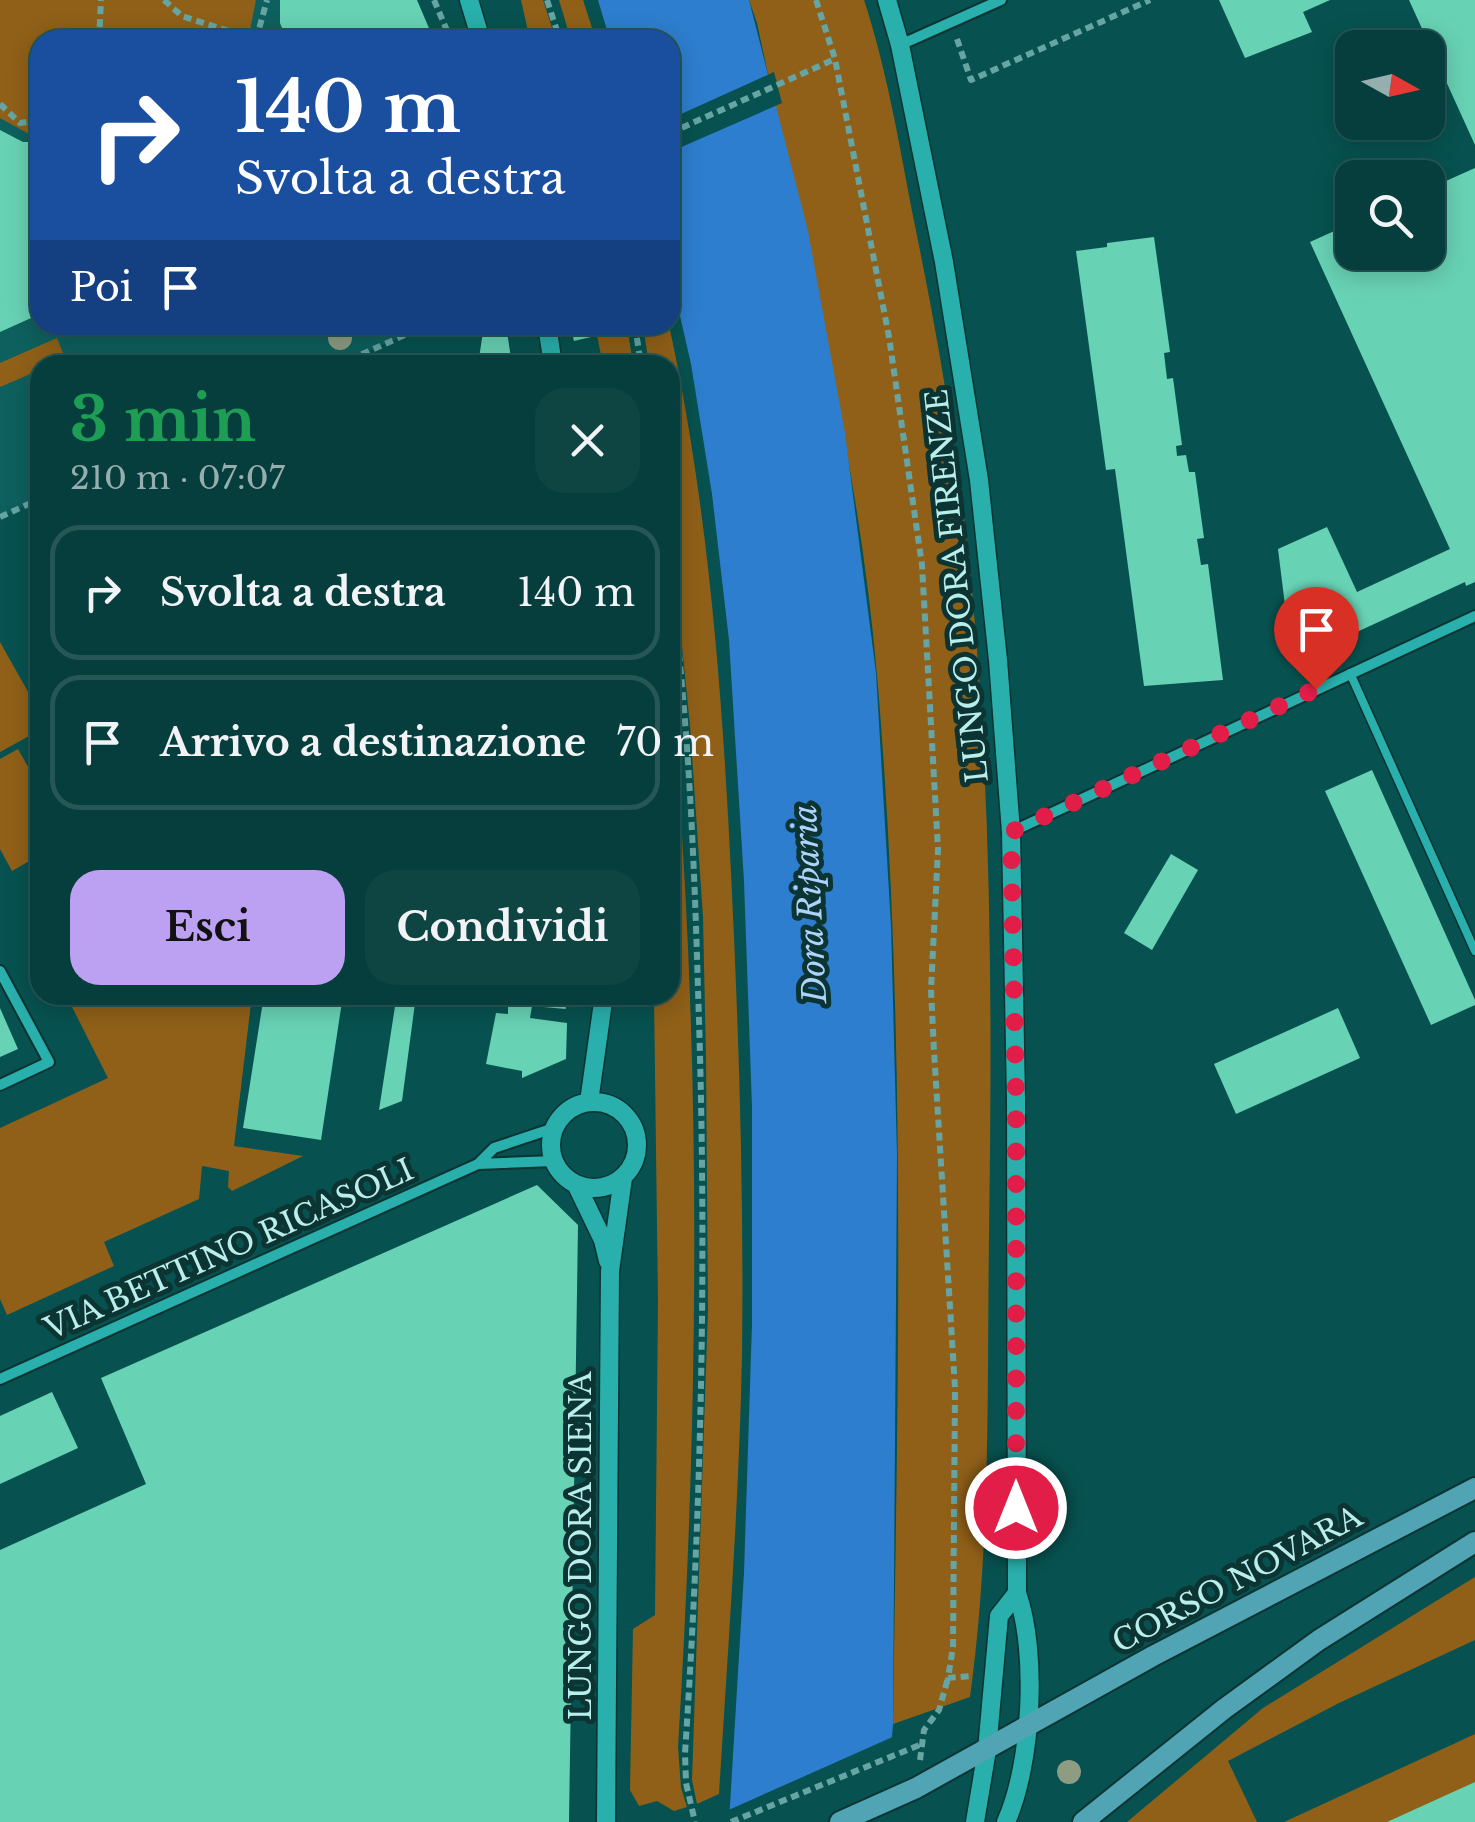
<!DOCTYPE html>
<html lang="it">
<meta charset="utf-8">
<style>
:root{--surface:#053e3c;--page:#0e4543;--text:#f1f3f6;--muted:#97aeaf;--line:#265756;--accent:#bca0f2}
body{margin:0;font-family:"Libre Baskerville",serif;background:var(--page);color:var(--text);height:100vh;display:flex;flex-direction:column;font-size:38px;white-space:nowrap}
*{box-sizing:border-box;margin:0}
p{font-size:32px;color:var(--muted)}
.icon{flex:none;width:55px;height:55px;fill:none;stroke:currentColor;stroke-width:2;stroke-linecap:round;stroke-linejoin:round}
.map{position:relative;flex:1;overflow:hidden}
.details{position:absolute;left:30px;top:355px;width:650px;height:650px;display:flex;flex-direction:column;background:var(--surface);border-radius:30px;box-shadow:0 5px 25px #0003,0 0 0 2px var(--line)}
.details>*{flex:none}
.guide{position:absolute;left:30px;top:30px;width:650px;height:305px;border-radius:30px;box-shadow:0 5px 25px #0003,0 0 0 2px var(--line);background:#1a4fa0;color:#fff;overflow:hidden}
.needle{width:65px;rotate:98deg}
.controls{position:absolute;left:1335px;top:30px;display:grid;gap:20px}
.controls a{display:grid;place-items:center;width:110px;height:110px;border-radius:20px;background:var(--surface);box-shadow:0 5px 25px #0003,0 0 0 2px var(--line);font-size:50px}
.pin{position:absolute;display:grid;place-items:center;width:85px;height:85px;color:#fff;margin:-102px -42px;border-radius:50% 50% 50% 0;rotate:-45deg;box-shadow:0 0 10px #0007}
.pin .icon{rotate:45deg}
.me{position:absolute;width:110px;margin:-55px;rotate:0deg;stroke-linejoin:round;filter:drop-shadow(0 0 8px #0008)}
.turn{display:flex;align-items:center;gap:35px;height:210px;padding:0 40px;font-size:45px}
.turn .icon{width:130px;height:130px;stroke-width:2.5}
.turn b{display:block;font-size:70px;line-height:85px}
.then{display:flex;align-items:center;height:95px;padding:0 40px;background:#0003;gap:20px;font-size:38px}
.round{display:grid;place-items:center;flex:none;width:105px;height:105px;border-radius:30px;background:var(--page)}
.headline{display:flex;align-items:center;justify-content:space-between;height:170px;padding:0 40px}
h1{font-size:60px;font-weight:700;line-height:75px;color:#1e9e55}
.button{display:flex;gap:20px;margin-top:auto;padding:20px 40px}
.button a{flex:1;height:115px;border-radius:30px;background:var(--accent);color:#111;font-size:40px;font-weight:700;line-height:115px;text-align:center}
.button a+a{background:var(--page);color:var(--text)}
ul{padding:0;list-style:none}
li{display:flex;align-items:center;gap:30px;height:135px;margin:0 20px 15px;padding:0 20px;border:5px solid var(--line);border-radius:30px}
li div{flex:1}
li b{display:block;font-size:38px}
li em{font-style:normal}
.map>svg:first-child{display:block}
</style>
<div class="map">
<svg width="1475" height="1822" viewBox="0 0 1475 1822">
<rect width="100%" height="100%" fill="#075250"/>
<path fill="#0e605e" d="M0,0H417L434,40H40V325H427L338,365H40V499L0,517Z"/>
<path fill="#906018" d="M0,0H256L248,40H40V140L0,118Z
M521,0H543L556,40H530Z
M559,0H583L596,40H571Z
M749,0H864C888,73 900,150 915,226C942,357 964,491 975,625C992,827 992,1032 989,1234C987,1389 991,1544 970,1697L893,1724C898,1374 907,1023 877,675C858,455 803,239 757,23Z
M595,325H627L633,365H603Z
M643,325H669C708,505 722,689 731,873C739,1034 744,1195 742,1356C739,1502 728,1648 719,1794L697,1804L692,1780L708,1310L706,1058L703,917L690,726L670,526V365H649Z
M57,338L65,358L50,365H40V370L0,387V363Z
M0,642L40,713V730L0,752Z
M670,676C702,1033 700,1390 678,1747L681,1788L687,1807L674,1811L657,1801L639,1806L630,1790L633,1629L655,1615L658,1302L654,995H670Z
M18,749L40,788V855L12,871L0,849V759Z
M66,995H252L234,1146L303,1156L232,1191L228,1187L229,1171L202,1166L199,1199L104,1242L114,1266L7,1315L0,1299V1128L108,1078Z
M1475,1577V1640L1339,1703L1228,1761L1257,1822H1127L1263,1708Z
M1475,1734V1822H1284L1460,1741Z"/>
<path fill="#2e7ecf" d="M598,0H749L808,231L845,433L876,673L891,926L897,1155L893,1724L885,1822H729L744,1573L752,1324V1107L744,881L729,640L712,494L691,364L670,272V40H610Z"/>
<path fill="#075250" d="M774,72L782,103L670,152V119Z
M897,1735L890,1822H724V1812Z"/>
<path fill="#68d2b4" d="M280,0H417L434,40H299L285,35L280,23Z
M1219,0H1330L1303,12L1312,32L1245,58Z
M1409,0H1475V145Z
M0,130L23,142H40V314L0,332Z
M1475,168V582L1466,586L1465,582L1292,662L1278,549L1327,527L1357,592L1450,549L1310,242L1352,223V252H1428V189Z
M1154,237L1170,352L1164,353L1167,379L1173,378L1182,445L1176,446L1177,456L1186,455L1189,472H1195L1204,538L1197,539L1201,565L1208,564L1223,680L1144,686L1115,469L1106,470L1076,251L1107,247V243Z
M484,325H506L512,365H478Z
M570,325H610L612,332L574,341Z
M1372,770L1475,1000V1005L1431,1025L1325,791Z
M1171,854L1198,870L1152,950L1124,933Z
M264,995H343L321,1140L243,1128Z
M481,995H563L566,1009L532,1006L530,1018L567,1023L566,1059L522,1078V1071L486,1064L496,1013L508,1014V1001Z
M396,1000L415,1003L402,1101L379,1110Z
M0,1008L18,1049L0,1057Z
M1338,1008L1360,1058L1236,1114L1214,1064Z
M537,1185L578,1225L569,1822H0V1550L146,1484L101,1378Z
M52,1392L78,1448L0,1484V1416Z
M1475,1782V1822H1387Z"/>
<g fill="none" stroke-linecap="round" stroke-linejoin="round">
<g stroke="#0b3432" stroke-width="11">
<path id="service" d="M1350,673L1475,951"/>
</g>
<g stroke="#0b3432" stroke-width="14">
<path id="minor" d="M900,45L1001,0
M1011,832L1475,616
M0,971L49,1062L0,1085
M478,1164L554,1161
M0,1379L478,1164L494,1148L554,1128"/>
</g>
<g stroke="#0b3432" stroke-width="21">
<path id="tertiary" d="M469,0L481,40
M887,0L900,45L944,262L979,480L998,660L1011,832L1016,1099L1017,1593C1038,1652 1032,1764 1006,1822
M547,325L553,365
M551 1145a43 43 0 1 1 86 0a43 43 0 1 1-86 0Z
M589,1102L604,995
M577,1186L603,1240L608,1261
M606,1822L610,1271L623,1178
M975,1822L987,1750L999,1616L1017,1593"/>
</g>
<g stroke="#0b3432" stroke-width="24">
<path id="secondary" d="M840,1822L916,1788L1153,1656L1475,1488
M1083,1822L1224,1709L1319,1640L1475,1542"/>
</g>
<path stroke="#66a5a3" stroke-width="6" stroke-dasharray="8 5" stroke-linecap="butt" d="M164,0L182,16L256,40
M434,0L451,40
M547,0L560,40
M816,0L835,59L889,337L922,565L938,849L931,990L934,1051L955,1388L953,1647L948,1678L971,1676
M957,39L971,80L1150,0
M99,40L101,0
M256,40L267,0
M0,104L20,123L40,120
M670,133L835,59
M635,325L641,365
M338,365L427,325
M0,517L40,499
M670,576C688,713 694,852 698,990C707,1245 702,1499 685,1753L686,1783L695,1822
M920,1760L924,1730L939,1710L948,1678
M731,1822L922,1744"/>
<use href="#service" stroke="#29afac" stroke-width="8"/>
<use href="#minor" stroke="#29afac" stroke-width="10"/>
<use href="#tertiary" stroke="#29afac" stroke-width="18"/>
<use href="#secondary" stroke="#51a4b4" stroke-width="20"/>
</g>
<g fill="#8e9c82">
<circle cx="340" cy="338" r="12"/>
<circle cx="1069" cy="1772" r="12"/>
</g>
<g fill="none" stroke-linecap="round" stroke-linejoin="round">
<path stroke="#e11d48" stroke-width="18" stroke-dasharray="0 32.4" d="M1016,1508V1099L1011,832L1316,689"/>
</g>
<g text-anchor="middle" dominant-baseline="central" stroke-width="10" stroke-linejoin="round" paint-order="stroke">
<g font-size="30" fill="#b9eeec" stroke="#0b3432">
<text transform="translate(957 586) rotate(-96)">LUNGO DORA FIRENZE</text>
<text transform="translate(229 1249) rotate(-24)">VIA BETTINO RICASOLI</text>
<text transform="translate(580 1546) rotate(-90)">LUNGO DORA SIENA</text>
<text transform="translate(1237 1579) rotate(-28)">CORSO NOVARA</text>
</g>
<g font-size="32" font-style="italic" fill="#aed3fd" stroke="#0b3432">
<text transform="translate(810 904) rotate(-93)">Dora Riparia</text>
</g>
</g>
</svg>
<div class="controls">
<a><svg class="needle" viewBox="-14 -14 28 28"><path d="M0-13l5 13h-10z" fill="#e53935"/><path d="M0 13l5-13h-10z" fill="#97aeaf"/></svg></a>
<a><svg class="icon" aria-label="search" viewBox="0 0 24 24"><circle cx="10" cy="10" r="6"/><path d="M15 15l6 6"/></svg></a>
</div>
<div class="pin" style="left:1316px;top:689px;background:#d93025"><svg class="icon" aria-label="arrive" viewBox="0 0 24 24"><path d="M6 21V4h12l-3 4 3 4H6"/></svg></div>
<svg class="me" style="left:1016px;top:1508px" viewBox="-20 -20 40 40"><circle r="17" fill="#e11d48" stroke="#fff" stroke-width="3"/><path d="M0-11L8 9 0 5-8 9z" fill="#fff"/></svg>
<div class="guide">
<div class="turn"><svg class="icon" aria-label="right" viewBox="0 0 24 24"><path d="M7 20v-9h11M14 6l5 5-5 5"/></svg><div><b>140 m</b>Svolta a destra</div></div>
<div class="then">Poi<svg class="icon" aria-label="arrive" viewBox="0 0 24 24"><path d="M6 21V4h12l-3 4 3 4H6"/></svg></div>
</div>
<section class="details">
<div class="headline"><div><h1>3 min</h1><p>210 m · 07:07</p></div><a class="round"><svg class="icon" aria-label="close" viewBox="0 0 24 24"><path d="M6 6l12 12M18 6L6 18"/></svg></a></div>
<ul>
<li><svg class="icon" aria-label="right" viewBox="0 0 24 24"><path d="M7 20v-9h11M14 6l5 5-5 5"/></svg><div><b>Svolta a destra</b></div><em>140 m</em></li>
<li><svg class="icon" aria-label="arrive" viewBox="0 0 24 24"><path d="M6 21V4h12l-3 4 3 4H6"/></svg><div><b>Arrivo a destinazione</b></div><em>70 m</em></li>
</ul>
<div class="button"><a>Esci</a><a>Condividi</a></div>
</section>
</div>
